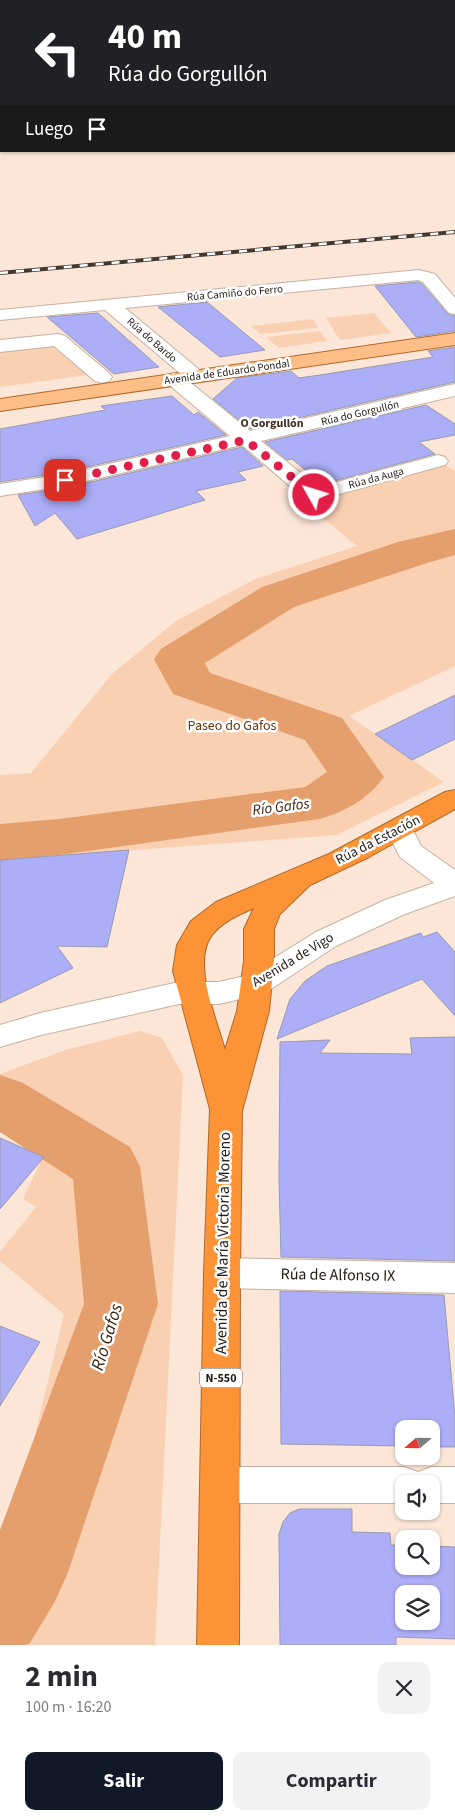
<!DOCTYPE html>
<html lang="es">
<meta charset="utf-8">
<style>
:root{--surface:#fff;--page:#f2f2f3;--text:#2b2b33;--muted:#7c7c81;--accent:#111827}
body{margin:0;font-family:"Source Sans 3",sans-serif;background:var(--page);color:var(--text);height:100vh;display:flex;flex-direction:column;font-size:19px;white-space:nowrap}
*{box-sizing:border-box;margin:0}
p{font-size:16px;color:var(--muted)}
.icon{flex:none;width:28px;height:28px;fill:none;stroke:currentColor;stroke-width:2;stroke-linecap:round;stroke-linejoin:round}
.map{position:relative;height:1645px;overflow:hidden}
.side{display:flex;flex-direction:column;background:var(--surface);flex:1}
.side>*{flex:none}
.top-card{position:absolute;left:0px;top:0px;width:455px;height:152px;box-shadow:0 1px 4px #0004;background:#202124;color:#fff;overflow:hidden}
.needle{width:32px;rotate:250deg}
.controls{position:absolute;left:395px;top:1420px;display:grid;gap:10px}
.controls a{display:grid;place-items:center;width:45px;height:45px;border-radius:10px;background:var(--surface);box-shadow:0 1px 4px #0004;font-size:25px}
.pin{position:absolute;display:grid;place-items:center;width:42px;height:42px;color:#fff;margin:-21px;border-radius:10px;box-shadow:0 2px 8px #0006}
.me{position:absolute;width:55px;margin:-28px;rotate:309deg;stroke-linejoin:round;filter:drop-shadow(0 0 4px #0008)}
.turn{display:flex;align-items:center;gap:18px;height:105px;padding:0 25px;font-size:22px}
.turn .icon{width:65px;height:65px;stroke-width:2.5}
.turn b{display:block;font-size:35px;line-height:42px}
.then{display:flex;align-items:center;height:48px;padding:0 25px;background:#0003;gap:10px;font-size:19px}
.round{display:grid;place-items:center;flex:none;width:52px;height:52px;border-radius:10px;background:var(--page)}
.overview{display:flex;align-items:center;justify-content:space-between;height:85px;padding:0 25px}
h1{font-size:30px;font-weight:700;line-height:38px}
.cta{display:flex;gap:10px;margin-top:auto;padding:10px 25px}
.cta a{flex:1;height:58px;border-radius:10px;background:var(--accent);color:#fff;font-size:20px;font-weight:700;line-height:58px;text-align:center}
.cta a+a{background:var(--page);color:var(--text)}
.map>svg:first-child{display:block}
</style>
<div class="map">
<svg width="455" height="1645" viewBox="0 0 455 1645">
<rect width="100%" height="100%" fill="#fce6d7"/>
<path fill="#fad0b3" d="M374,313L391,333L340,340L326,318Z
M313,319L318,328L261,334L251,326Z
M320,331L327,341L279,348L266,337Z
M52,344L88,375L0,387V349Z
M446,465L455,471V666L349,716L444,782L337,835L0,860V775L31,773L112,674L176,621L255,579L357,546L306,504Z
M140,1031L162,1038L183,1075L155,1645H0V1534L29,1460L64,1314L0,1261V1252L36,1207L23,1199L49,1144L0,1124V1074L65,1050Z"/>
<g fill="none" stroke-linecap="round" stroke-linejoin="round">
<path fill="#e49f6d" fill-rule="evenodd" d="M455,529V555L430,562L294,607L205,663L210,673L342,718L384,777C369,798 344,813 319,819L59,855L0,860V824L59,819L305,787L327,772L305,740L173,694L154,659L161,649L262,587L398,542Z
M0,1075L23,1083L130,1147L140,1166L158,1304L67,1575L54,1603L30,1643L25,1645H0V1530L84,1304L73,1179L0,1132Z"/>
</g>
<path fill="#acaef8" stroke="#999aaf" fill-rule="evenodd" d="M418,282L422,284L448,314L455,316V331L416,337L375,286Z
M207,302L265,350L220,357L158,307Z
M98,313L159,367L114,374L47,317Z
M455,347V382L250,429L213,399L237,378L291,371L299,378L320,375L433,357L428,351Z
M172,396L194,415L198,412L226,435L65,472L0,482V429L105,410L101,406Z
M426,405L455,424V435L419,442L435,454L323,484L292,459L287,460L265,442Z
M242,447L263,466L238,472L246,480L196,491L205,500L77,539L55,513L35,526L18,495L65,488Z
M455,695V739L412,760L375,734Z
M129,850L107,947L57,946L73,968L0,1003V860Z
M437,932L455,952V1016L422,979L277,1039L290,999L305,981L327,966L421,933L423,937Z
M455,1037V1261L281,1257L279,1178L280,1042L330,1040L320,1053L412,1054L410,1038Z
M0,1138L44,1157L0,1209Z
M280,1291L444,1295L455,1417V1447H431V1429H404V1446L281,1444Z
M0,1326L40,1342L0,1406Z
M299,1509H352V1532L390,1533L391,1545H404V1566H431V1546L455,1547V1639L396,1637V1645H280L279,1534L283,1522L290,1513ZM404,1594H431V1621H404Z"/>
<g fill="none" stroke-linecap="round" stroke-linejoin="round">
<g stroke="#c6b1a2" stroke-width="2">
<path id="minor" d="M0,11L1,12V20L0,19Z
M454,35H455V43H454Z
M0,77H1V85H0Z
M419,270L435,274L455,298V314L449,313L423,282L418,280L125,308L202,372L205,376L202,380L195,382L188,380L105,310L0,320V310Z
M58,334L65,336L109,373L112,377L109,381L102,383L95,381L54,346L0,352V340Z
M174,373L181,375L250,431L455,384V396L261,441L318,487L438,455L445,457L448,461L445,465L314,501L306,500L242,445L65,486L0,496V484L65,474L230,436L167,383L164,379L167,375Z
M400,821L410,824L421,846L455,870V896L405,914L336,946L265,993L219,1004H179L41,1035L0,1047V1025L40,1013L179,982H219L245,976L316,932L385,900L434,883L400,857L386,830L390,824Z
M222,1258L455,1263V1293L222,1288L209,1283L204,1273L209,1263Z
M221,1467H404L418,1472L431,1467H455V1503H431V1484H404V1503H221L207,1498L201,1485L207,1472Z"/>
</g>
<g stroke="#b1692c" stroke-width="2">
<path id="major" d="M455,333V345L0,411V399Z"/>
</g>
<g stroke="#b1692c" stroke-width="2">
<path id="highway" d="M455,790V809L369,857L310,885L280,914L274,929V961L269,1011L242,1111L240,1273L239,1645H197L204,1273L210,1109L173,971L177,945L191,921L216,902L329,854L445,792ZM254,908L244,929V961L237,1011L225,1050C217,1020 191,962 212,935C222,922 240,914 254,908Z"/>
</g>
<use href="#minor" fill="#fff" fill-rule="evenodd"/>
<use href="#major" fill="#febe87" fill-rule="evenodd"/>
<use href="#highway" fill="#fd9337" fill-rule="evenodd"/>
<g stroke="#423831" stroke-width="4">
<path id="rail" d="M0,273L455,232"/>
</g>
<use href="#rail" stroke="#fff" stroke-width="2.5" stroke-dasharray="8" stroke-linecap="butt"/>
</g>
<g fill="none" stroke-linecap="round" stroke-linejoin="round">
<path stroke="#e11d48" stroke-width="9" stroke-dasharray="0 16.2" d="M65,480L246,440L314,495"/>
</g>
<g text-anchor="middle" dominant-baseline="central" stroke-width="5" stroke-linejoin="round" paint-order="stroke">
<g font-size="11" fill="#241c17" stroke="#fff">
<text transform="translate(235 293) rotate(-5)">Rúa Camiño do Ferro</text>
<text transform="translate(152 340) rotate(41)">Rúa do Bardo</text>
<text transform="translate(227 372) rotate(-8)">Avenida de Eduardo Pondal</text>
<text transform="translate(360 413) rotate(-13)">Rúa do Gorgullón</text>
<text transform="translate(376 478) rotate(-15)">Rúa da Auga</text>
</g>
<g font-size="12" font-weight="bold" fill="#413025" stroke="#fff">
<text x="272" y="423">O Gorgullón</text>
</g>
<rect fill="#fff" stroke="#66605d" stroke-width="1" x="200" y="1368.5" width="42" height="19" rx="4"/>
<g font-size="12" font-weight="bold" fill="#241c17">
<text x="221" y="1378">N-550</text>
</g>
<g font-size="14" fill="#653812" stroke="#fff">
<text x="232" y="726">Paseo do Gafos</text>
</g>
<g font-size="14" fill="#241c17" stroke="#fff">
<text transform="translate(378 840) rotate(-27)">Rúa da Estación</text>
<text transform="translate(293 960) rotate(-31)">Avenida de Vigo</text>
</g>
<g font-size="15" font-style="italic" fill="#3d220c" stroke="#fff">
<text transform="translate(281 807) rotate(-7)">Río Gafos</text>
</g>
<g font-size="16" fill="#241c17" stroke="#fff">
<text transform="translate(223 1243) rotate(-89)">Avenida de María Victoria Moreno</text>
<text transform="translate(338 1275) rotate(1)">Rúa de Alfonso IX</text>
</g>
<g font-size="18" font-style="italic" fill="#3d220c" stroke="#fff">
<text transform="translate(107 1337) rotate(-73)">Río Gafos</text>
</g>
</g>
</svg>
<div class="controls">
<a><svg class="needle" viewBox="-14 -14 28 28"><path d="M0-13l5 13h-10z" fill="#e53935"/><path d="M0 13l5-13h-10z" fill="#7c7c81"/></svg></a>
<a><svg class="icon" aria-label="sound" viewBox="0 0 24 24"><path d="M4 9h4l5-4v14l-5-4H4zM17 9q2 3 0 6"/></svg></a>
<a><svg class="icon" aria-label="search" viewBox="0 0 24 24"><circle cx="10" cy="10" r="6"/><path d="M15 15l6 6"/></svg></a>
<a><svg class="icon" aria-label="layers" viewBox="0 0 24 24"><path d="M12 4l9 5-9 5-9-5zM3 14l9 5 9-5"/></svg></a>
</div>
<div class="pin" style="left:65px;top:480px;background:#d93025"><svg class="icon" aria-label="arrive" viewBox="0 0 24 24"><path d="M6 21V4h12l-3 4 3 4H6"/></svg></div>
<svg class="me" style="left:314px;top:495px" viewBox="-20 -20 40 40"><circle r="17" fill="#e11d48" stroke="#fff" stroke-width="3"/><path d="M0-11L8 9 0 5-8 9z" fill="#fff"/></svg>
<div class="top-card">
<div class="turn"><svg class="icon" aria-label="left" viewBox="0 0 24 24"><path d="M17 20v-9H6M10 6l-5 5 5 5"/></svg><div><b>40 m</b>Rúa do Gorgullón</div></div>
<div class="then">Luego<svg class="icon" aria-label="arrive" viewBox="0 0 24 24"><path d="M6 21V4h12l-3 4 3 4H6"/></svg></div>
</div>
</div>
<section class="side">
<div class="overview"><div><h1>2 min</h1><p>100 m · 16:20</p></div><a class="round"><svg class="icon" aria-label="close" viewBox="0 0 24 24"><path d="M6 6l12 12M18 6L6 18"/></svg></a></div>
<div class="cta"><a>Salir</a><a>Compartir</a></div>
</section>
